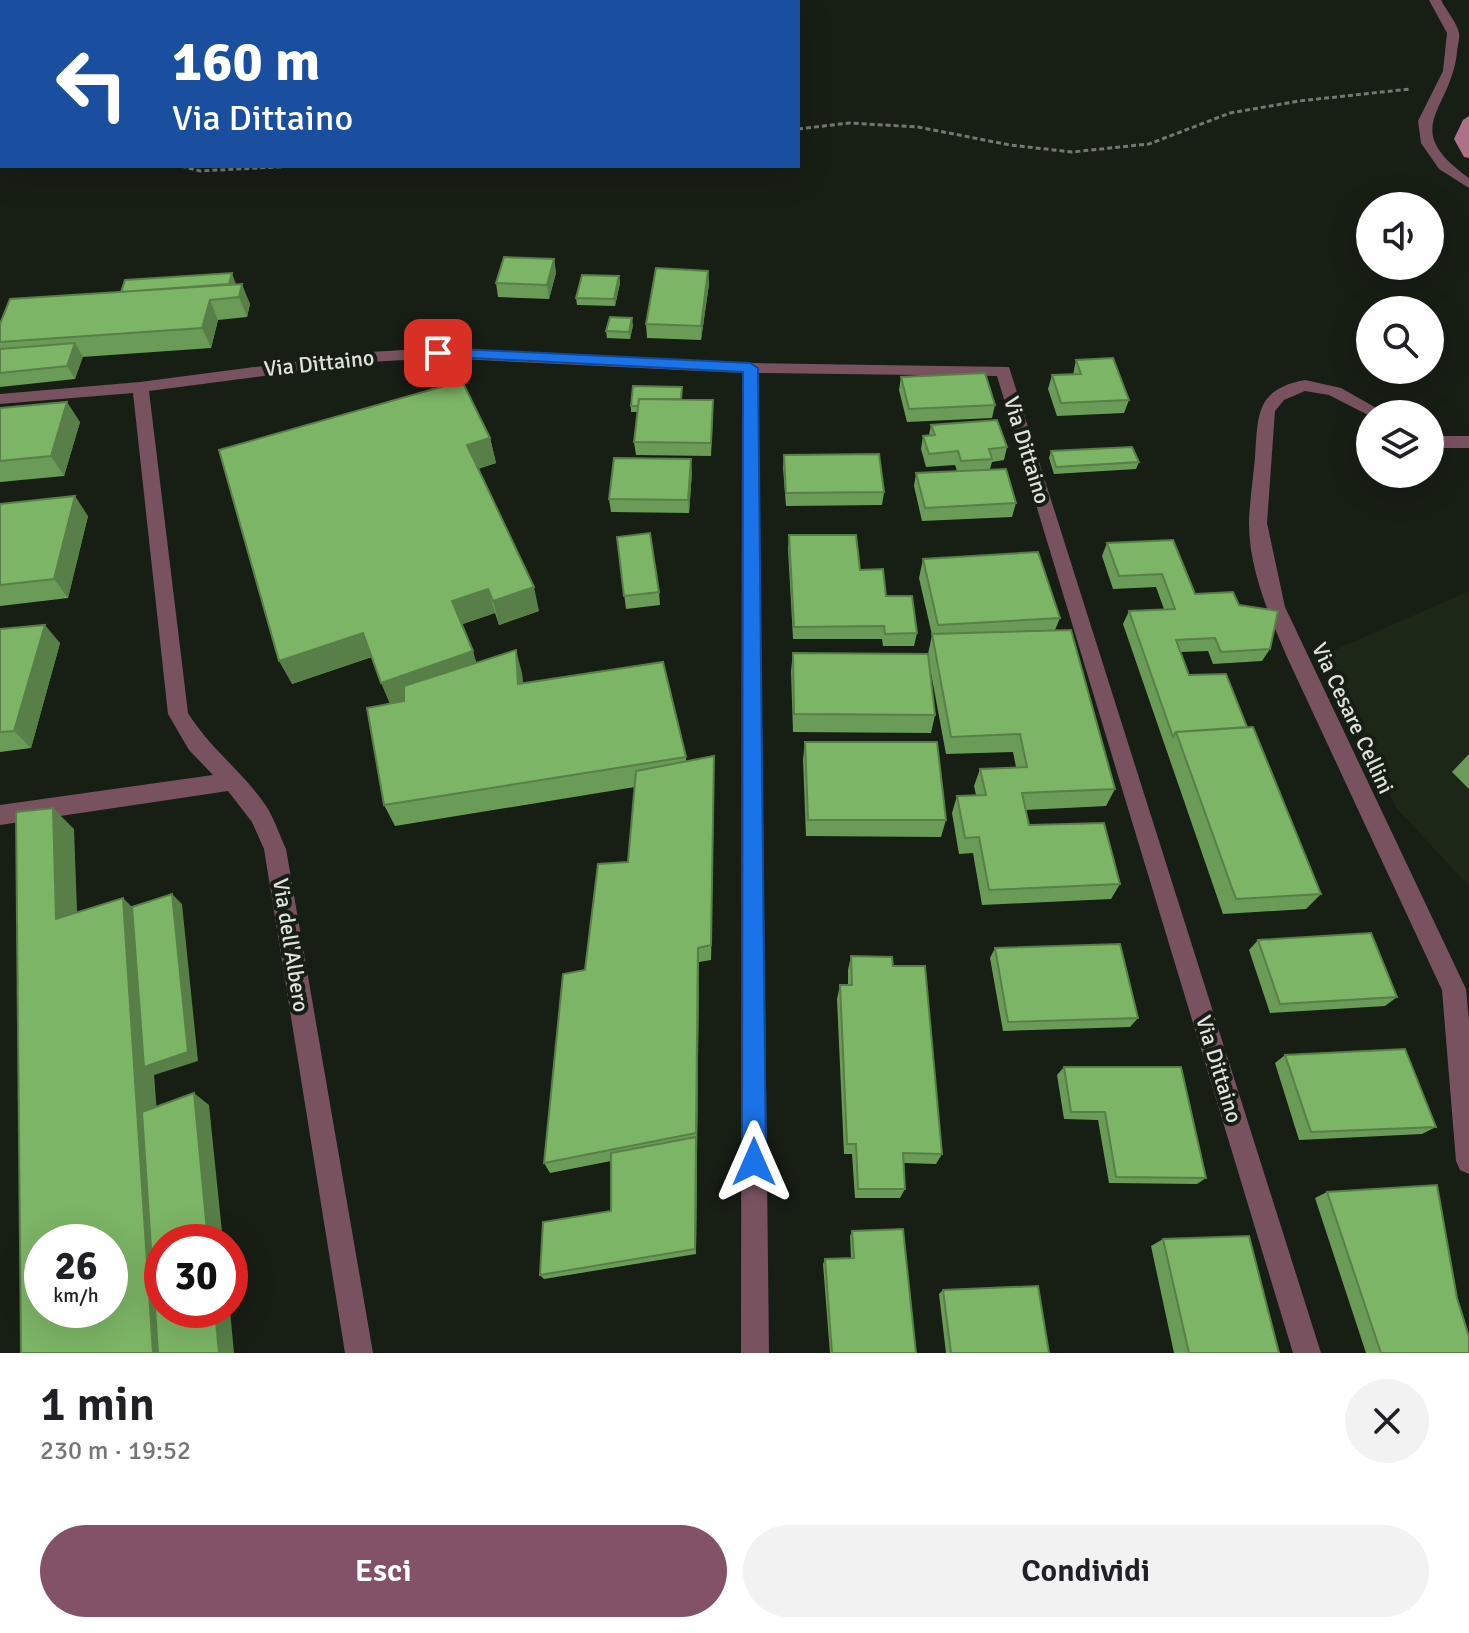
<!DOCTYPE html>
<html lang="it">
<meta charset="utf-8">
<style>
:root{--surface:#fff;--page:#f2f2f2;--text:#202124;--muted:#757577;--accent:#845268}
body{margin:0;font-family:Signika,sans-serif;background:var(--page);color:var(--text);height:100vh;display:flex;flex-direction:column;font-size:30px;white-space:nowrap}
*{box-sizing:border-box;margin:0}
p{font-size:26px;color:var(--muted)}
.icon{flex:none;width:44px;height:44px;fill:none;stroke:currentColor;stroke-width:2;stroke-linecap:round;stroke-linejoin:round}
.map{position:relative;height:1353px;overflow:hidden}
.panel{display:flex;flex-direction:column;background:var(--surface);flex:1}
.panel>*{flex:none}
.top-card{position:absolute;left:0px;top:0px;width:800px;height:168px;box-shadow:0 8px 32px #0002;background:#1a4fa0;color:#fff;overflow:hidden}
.tools{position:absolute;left:1356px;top:192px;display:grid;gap:16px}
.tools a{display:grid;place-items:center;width:88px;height:88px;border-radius:50%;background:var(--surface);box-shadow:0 8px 32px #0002;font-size:40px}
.speed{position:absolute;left:24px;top:1224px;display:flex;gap:16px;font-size:40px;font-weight:700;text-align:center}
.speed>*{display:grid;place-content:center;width:104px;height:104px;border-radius:50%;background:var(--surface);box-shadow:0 8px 32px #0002;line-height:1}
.speed small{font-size:20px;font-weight:400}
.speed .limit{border:12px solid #d22;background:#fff;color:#111}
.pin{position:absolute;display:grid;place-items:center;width:68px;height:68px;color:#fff;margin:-34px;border-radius:16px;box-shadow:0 4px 12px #0006}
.me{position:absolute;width:88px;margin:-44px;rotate:0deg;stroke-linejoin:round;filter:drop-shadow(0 0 6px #0008)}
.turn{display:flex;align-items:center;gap:28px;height:168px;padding:0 40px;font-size:36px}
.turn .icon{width:104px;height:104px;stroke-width:2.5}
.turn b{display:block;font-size:56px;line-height:68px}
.round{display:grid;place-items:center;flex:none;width:84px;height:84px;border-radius:42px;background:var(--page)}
.summary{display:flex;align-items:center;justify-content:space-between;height:136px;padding:0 40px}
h1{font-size:48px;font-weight:600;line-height:60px}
.button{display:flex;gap:16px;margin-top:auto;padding:16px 40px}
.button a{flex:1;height:92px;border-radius:48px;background:var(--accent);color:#fff;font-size:32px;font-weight:600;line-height:92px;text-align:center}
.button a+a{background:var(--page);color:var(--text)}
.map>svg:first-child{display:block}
</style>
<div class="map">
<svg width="1469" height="1353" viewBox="0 0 1469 1353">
<rect width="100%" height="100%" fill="#171e14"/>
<path fill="#1c2718" d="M1469,591V886L1396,808L1323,655Z"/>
<path fill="#21440f" d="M0,0H778V2H2L0,150Z"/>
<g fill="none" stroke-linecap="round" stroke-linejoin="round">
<path stroke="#727870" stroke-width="3" stroke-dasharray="5 3" stroke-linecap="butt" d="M798,129L849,123L918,127L1010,145L1072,152L1149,144L1230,113L1299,101L1410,89
M181,166L200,171L295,166"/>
<path fill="#795260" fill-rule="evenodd" d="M172,0H185L170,2Z
M203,0H215L201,2Z
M1429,0H1441C1446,10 1457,23 1459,33C1460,39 1457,47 1457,52C1451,112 1398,127 1469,178V188L1439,169L1421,143L1418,121L1443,71L1447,33Z
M0,152H2V160H0Z"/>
<path fill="#795260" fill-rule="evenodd" d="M438,348L750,363L1009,367L1321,1353H1293L997,376L758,373L769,1353H741L742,373L438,358L370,362L149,391L188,713C210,749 245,773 268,809C275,821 280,836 286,849L373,1353H345L264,849L252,822L228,791L0,825V805L213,775L189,750L168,714L133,393L0,404V394L140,382L370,352Z
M1305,380L1341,388L1387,414L1370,416L1329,395L1305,391L1284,400L1275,411L1267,523L1285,607L1466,989L1469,1021V1174L1460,1170L1456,1161L1442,990L1287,657C1269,615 1248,567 1249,520C1250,499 1253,479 1255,458C1258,416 1255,389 1305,380Z
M1430,432L1444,436H1469V448H1444L1430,444Z"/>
<path fill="#af7188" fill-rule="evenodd" d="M1469,116V158L1464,157L1454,139L1463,120Z"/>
</g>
<path fill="#6b9c57" d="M554,259L556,273L549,299L498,297L496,283Z
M708,271L709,284L701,340L647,338L646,324Z
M619,276L620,283L615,306L577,305L576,298Z
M236,284L250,304L247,317L218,320L211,348L82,357L75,379L0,387V321Z
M633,325L630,339L607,338L606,331Z
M1076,360L1129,400L1124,413L1057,416L1048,389L1052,375H1073Z
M901,377L995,405L992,418L907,422L899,390Z
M682,387V399L713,413L711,456L636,455L634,442L638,412H631V406Z
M0,408L80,422L64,476L0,482Z
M931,425L1007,447L1004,460L992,462L990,469L1016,503L1012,517L922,521L914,486L916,473L957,471L955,465L926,467L921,449L923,436L929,435Z
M490,438L496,463L478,469L539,611L499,625L495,613L462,624L476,662L522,673L523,684L686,757V761L714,773L711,960L699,962L696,1254L544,1279L540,1275L611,1211V1161L550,1173L544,1163L585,970L628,862L635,787L395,826L384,805L390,704L372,657L292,684Z
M1051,451L1139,462L1136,469L1054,474L1049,458Z
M784,455L884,492L882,505L786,506L783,468Z
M692,472L689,513L611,512L609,499Z
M0,504L88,516L68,598L0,606Z
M789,535L860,570L886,596L917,633L914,646H883L882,639H793L788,549Z
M617,537L659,592L660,605L626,609Z
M1173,540L1195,594L1239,605L1270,649L1262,661L1213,664L1208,651L1180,652L1189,675L1247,727L1321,894L1306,909L1223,914L1123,624L1129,611L1164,609L1156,587L1113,589L1102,556L1107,543Z
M923,559L1060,618L1055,630L1115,789L1106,806L1025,810L1029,825L1120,884L1111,899L982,905L973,853L959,854L952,813L957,796L976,795L974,786L980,769L1016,767L1013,752L946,754L928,657L935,715L931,733L793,732L791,671L793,653L928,654L932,635L919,578Z
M0,629L60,643L31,748L0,752Z
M805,742L946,820L941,837L806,836L803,759Z
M1469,754V789L1452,772Z
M1258,940L1397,997L1385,1006L1270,1013L1249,950Z
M995,948L1138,1018L1130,1027L1003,1031L990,958Z
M851,956L893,966L942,1154L936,1164L904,1163L905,1189L900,1198H855L852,1154H844L837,999L840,985H848V970Z
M1285,1055L1436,1127L1422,1134L1299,1140L1275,1063Z
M1064,1067L1206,1178L1197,1184L1109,1183L1098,1120L1064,1119L1057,1075Z
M1327,1192L1457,1298L1469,1353H1366L1315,1198Z
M852,1231L916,1353H830L823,1264L825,1259L851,1258L850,1236Z
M1163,1239L1279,1353H1174L1151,1246Z
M943,1290L1049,1353H946L939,1294Z"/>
<path fill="#577f47" d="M554,259L556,273L549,299L547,285Z
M708,271L709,284L701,340V326Z
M232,273L237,287L227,291Z
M619,276L620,283L615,306L614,299Z
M242,284L250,304L247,317L239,297Z
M210,300L218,320L211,348L202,328Z
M632,318L633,325L630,339L629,332Z
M75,343L83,357L75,379L67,366Z
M67,402L80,422L64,476L51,456Z
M490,438L496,463L473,470L467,445Z
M691,459L692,472L689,513L688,500Z
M75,496L88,516L68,598L54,579Z
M534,587L539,611L499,625L493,601Z
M488,589L495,613L460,625L452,601Z
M45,625L60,643L31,748L14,731Z
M363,633L373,656L292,684L279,661Z
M516,650L522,673L524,708L518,684Z
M473,651L480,675L391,706L381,683Z
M714,756V773L711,960V945Z
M53,808L74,829L78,938L56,919Z
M172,894L182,904L198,1061L154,1075L176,1353H153L123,898L142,917Z
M698,948L699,962L696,1254L695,1249Z
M194,1093L209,1105L223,1242H208Z
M215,1310H230L234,1353H219Z"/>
<path fill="#7cb565" stroke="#577f47" stroke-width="2" fill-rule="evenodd" d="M504,257L554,259L547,285L496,283Z
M656,268L708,271L701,326L646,324Z
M232,273L229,284L121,292L125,280Z
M582,275L619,276L614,299L576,298Z
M242,284L239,297L210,300L202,328L0,342V324L10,299Z
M610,317L632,318L629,332L606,331Z
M75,343L67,366L0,373V349Z
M1113,358L1129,400L1061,403L1052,375L1081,374L1076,360Z
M985,373L995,405L909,409L901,377Z
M462,381L490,438L467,445L534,587L493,601L488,589L452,601L473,651L381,683L363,633L279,661L219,450Z
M633,386L682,387L681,399H639L638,406H631Z
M639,399L713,400L711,443L634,442Z
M67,402L51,456L0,461V408Z
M997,420L1007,447L989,449L992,459L961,461L958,451L929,454L923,436L935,435L931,425Z
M1132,447L1139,462L1056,467L1051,451Z
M879,454L884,492L786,493L784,455Z
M614,458L691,459L688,500L609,499Z
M1006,469L1016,503L925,508L916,473Z
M75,496L54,579L0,585V504Z
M650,533L659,592L624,596L617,537Z
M789,535H856L860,570L883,569L886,596H912L917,633L885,634L884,626L794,627Z
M1173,540L1195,594L1233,592L1239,605L1278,611L1270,649L1221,652L1215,638L1176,640L1189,675L1226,674L1247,727L1176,732L1173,737L1129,611L1175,609L1162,574L1119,576L1107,543Z
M1038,552L1060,618L938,625L923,559Z
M45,625L14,731L0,732V629Z
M1071,630L1115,789L1022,793L1029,825L1104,823L1120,884L989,890L979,837L965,838L957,796L986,795L980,769L1027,767L1020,734L951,737L932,634Z
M516,650L518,684L663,662L686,757L384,805L367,708L404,701V686Z
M793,653L928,654L935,715L794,714Z
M1253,727L1321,894L1236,899L1176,732Z
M805,742H937L946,820H808Z
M714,756L711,945L698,948L696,1133L544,1163L563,974L585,970L598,864L628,862L636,771Z
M53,808L56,919L123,898L153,1353H21L16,812ZM42,1242H110V1310H42Z
M172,894L188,1052L144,1067L132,907Z
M1371,933L1397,997L1280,1004L1258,940Z
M1120,944L1138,1018L1008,1022L995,948Z
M851,956L892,957L893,966H925L942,1154L903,1153L905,1189H858L856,1144H847L840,985H852Z
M1405,1049L1436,1127L1311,1132L1285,1055Z
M1064,1067H1181L1206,1178L1116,1177L1105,1112H1071Z
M194,1093L208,1242H162V1310H215L219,1353H158L142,1112Z
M696,1137L695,1249L540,1275L543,1222L611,1211V1153Z
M1437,1185L1457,1298L1469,1337V1353H1381L1327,1192Z
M903,1229L916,1353H832L825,1259L854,1258L852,1231Z
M1249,1236L1279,1353H1189L1163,1239Z
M1038,1286L1049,1353H951L943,1290Z"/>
<path fill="#1a73e8" stroke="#114b97" stroke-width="2" d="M438,348L750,363L758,368L766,1162L762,1171L754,1174L746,1171L742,1162L743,372L433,356V349Z"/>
<g text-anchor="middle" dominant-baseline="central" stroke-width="8" stroke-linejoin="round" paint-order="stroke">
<g font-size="22" fill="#dee3dc" stroke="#171e14">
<text transform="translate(319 363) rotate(-6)">Via Dittaino</text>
<text transform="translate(1027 450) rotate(73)">Via Dittaino</text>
<text transform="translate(1353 718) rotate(65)">Via Cesare Cellini</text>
<text transform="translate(291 945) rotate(81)">Via dell'Albero</text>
<text transform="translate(1219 1069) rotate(73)">Via Dittaino</text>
</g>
</g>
</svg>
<div class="tools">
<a><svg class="icon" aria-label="sound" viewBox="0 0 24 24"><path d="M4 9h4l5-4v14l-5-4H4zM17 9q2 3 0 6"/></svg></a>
<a><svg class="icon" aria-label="search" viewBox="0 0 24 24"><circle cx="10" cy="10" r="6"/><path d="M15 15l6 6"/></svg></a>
<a><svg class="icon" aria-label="layers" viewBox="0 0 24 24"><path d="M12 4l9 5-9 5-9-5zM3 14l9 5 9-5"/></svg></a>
</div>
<div class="speed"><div>26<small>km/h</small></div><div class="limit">30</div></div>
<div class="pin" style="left:438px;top:353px;background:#d93025"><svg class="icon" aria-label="arrive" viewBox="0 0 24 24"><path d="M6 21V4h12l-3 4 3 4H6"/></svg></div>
<svg class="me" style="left:754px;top:1162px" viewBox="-20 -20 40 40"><path d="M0-17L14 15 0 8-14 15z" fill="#1a73e8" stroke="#fff" stroke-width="4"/></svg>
<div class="top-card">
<div class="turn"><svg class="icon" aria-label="left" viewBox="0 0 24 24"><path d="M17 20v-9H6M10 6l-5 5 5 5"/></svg><div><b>160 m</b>Via Dittaino</div></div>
</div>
</div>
<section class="panel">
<div class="summary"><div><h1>1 min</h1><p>230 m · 19:52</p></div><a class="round"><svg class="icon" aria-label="close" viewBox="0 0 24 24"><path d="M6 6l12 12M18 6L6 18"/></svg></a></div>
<div class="button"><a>Esci</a><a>Condividi</a></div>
</section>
